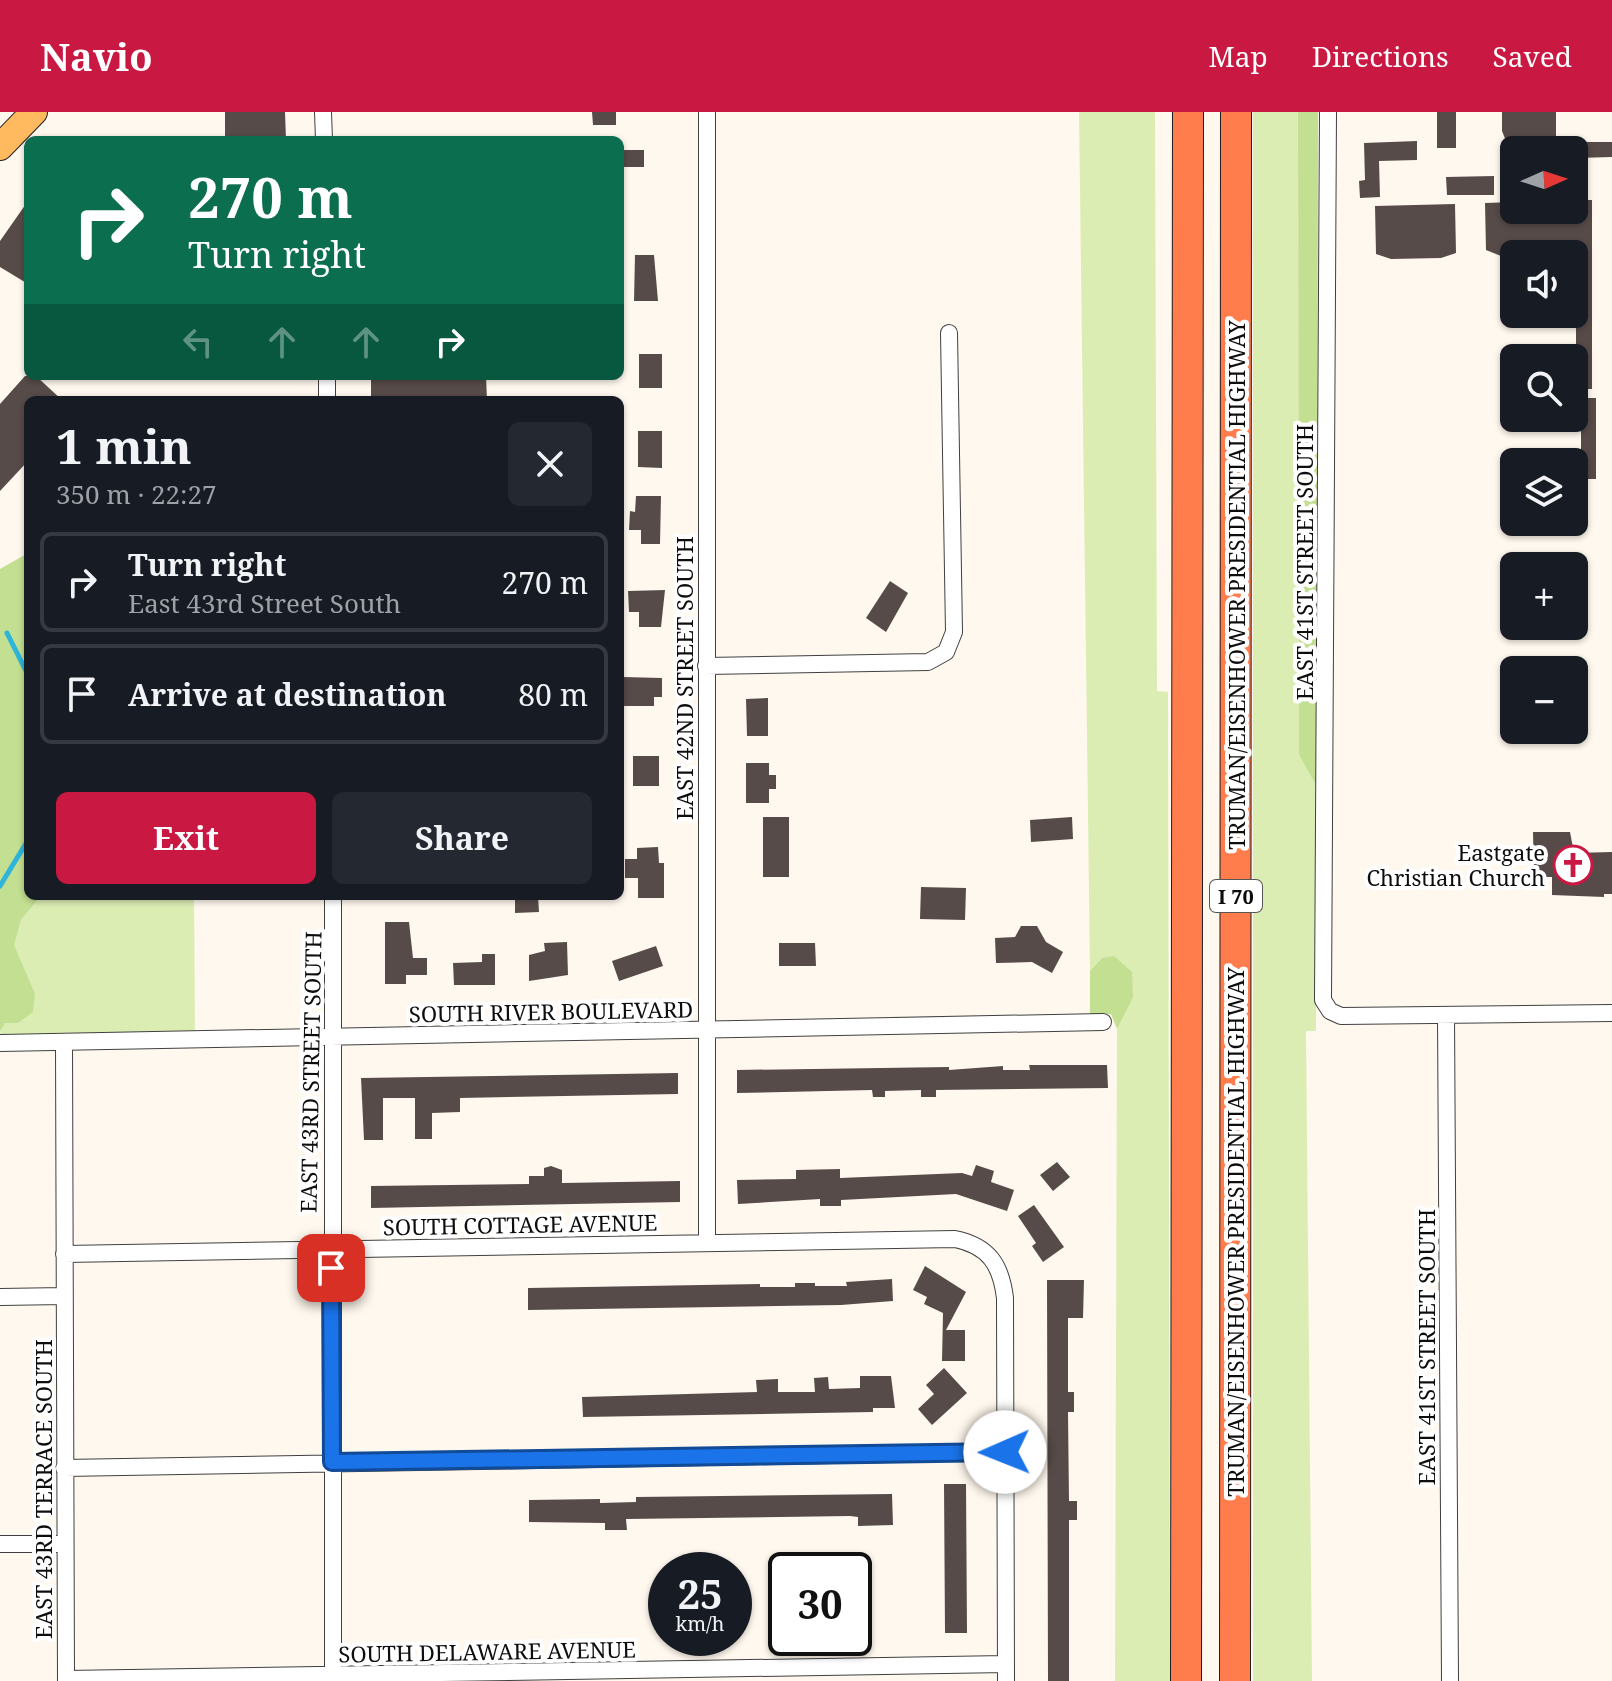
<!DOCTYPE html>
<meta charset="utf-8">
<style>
:root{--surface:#171b24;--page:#242831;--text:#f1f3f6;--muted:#9ea1a6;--line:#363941;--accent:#c91943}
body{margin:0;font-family:"Noto Serif",serif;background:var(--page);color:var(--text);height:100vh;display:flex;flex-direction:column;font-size:30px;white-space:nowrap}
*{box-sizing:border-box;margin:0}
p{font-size:26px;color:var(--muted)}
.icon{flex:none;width:44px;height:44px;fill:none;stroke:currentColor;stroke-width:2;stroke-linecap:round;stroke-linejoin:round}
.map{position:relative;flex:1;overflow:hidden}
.panel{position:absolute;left:24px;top:284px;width:600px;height:504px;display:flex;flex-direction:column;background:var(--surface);border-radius:12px;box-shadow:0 2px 6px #0004}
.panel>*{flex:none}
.banner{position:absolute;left:24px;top:24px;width:600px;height:244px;border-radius:12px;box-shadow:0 2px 6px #0004;background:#0b6e4f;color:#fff;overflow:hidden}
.needle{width:52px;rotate:87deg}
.tools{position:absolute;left:1500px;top:24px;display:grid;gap:16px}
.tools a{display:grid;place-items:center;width:88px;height:88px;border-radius:12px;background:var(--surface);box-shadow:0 2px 6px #0004;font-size:40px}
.speed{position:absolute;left:648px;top:1440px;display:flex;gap:16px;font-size:40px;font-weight:700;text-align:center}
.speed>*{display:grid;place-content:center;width:104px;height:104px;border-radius:50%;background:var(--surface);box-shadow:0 2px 6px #0004;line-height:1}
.speed small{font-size:20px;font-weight:400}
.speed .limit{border:4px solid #111;border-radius:12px;background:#fff;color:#111}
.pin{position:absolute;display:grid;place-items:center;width:68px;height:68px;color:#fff;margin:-34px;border-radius:16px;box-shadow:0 4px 12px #0006}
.me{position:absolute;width:88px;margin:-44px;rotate:269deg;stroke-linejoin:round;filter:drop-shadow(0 0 6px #0008)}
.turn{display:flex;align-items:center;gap:28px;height:168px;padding:0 32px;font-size:36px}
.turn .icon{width:104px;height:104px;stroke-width:2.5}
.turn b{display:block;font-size:56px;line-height:68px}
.lanes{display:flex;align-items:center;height:76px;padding:0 32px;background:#0003;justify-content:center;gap:40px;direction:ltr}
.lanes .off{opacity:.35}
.round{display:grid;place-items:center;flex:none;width:84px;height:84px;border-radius:12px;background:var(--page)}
.overview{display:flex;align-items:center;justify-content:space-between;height:136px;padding:0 32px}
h1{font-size:48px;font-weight:700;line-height:60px}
.button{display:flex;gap:16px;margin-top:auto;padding:16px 32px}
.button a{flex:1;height:92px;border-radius:12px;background:var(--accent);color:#fff;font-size:32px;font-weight:700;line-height:92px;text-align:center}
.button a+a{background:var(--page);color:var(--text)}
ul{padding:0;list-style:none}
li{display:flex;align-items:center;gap:24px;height:100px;margin:0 16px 12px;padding:0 16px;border:4px solid var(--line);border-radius:12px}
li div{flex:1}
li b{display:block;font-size:30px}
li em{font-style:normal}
header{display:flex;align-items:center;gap:48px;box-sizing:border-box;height:112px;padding:0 40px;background:var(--accent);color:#fff}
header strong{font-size:38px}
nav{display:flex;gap:44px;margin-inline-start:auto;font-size:28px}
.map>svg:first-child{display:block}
</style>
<header>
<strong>Navio</strong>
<nav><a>Map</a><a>Directions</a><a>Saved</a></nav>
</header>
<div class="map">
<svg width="1612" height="1569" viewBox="0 0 1612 1569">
<rect width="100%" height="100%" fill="#fff8ee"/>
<path fill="#dcedb4" d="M1079,0H1155L1157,579L1168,580L1170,1569H1115L1117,917L1133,886L1102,846L1090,859Z
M1253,0H1298L1299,643L1317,675L1316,919H1306L1312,1569H1253Z
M41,784H194L195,920L0,922L22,856L13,833L21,808Z"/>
<path fill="#c3df91" d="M1298,0H1318L1317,675L1299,643Z
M28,441V784H41L21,808L14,833L35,882L33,900L18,911H5L0,920V457Z
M1114,844L1132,860L1133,886L1117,917L1111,902L1090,903V859L1102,846Z"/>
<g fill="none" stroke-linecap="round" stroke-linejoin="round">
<path stroke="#2eb5d9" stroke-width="5" d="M7,521L28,563
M0,774L28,728"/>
</g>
<path fill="#574b49" d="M225,0H285L286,28H225Z
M592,0H616V13H593Z
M1437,0H1456V36H1437Z
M1502,0H1556V28H1550V33L1508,34L1502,19Z
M1417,29V48L1379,49L1380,85L1360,86L1359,69L1365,68L1364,31Z
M1577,30H1612V45L1577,46Z
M623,38H644V55H624Z
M1494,64V83H1447L1446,65Z
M1576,88H1592V277H1576V140L1501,144L1486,138L1485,91L1514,90V98H1576Z
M28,89V172L0,155V129Z
M1455,92L1456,141L1441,146L1391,147L1376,142L1375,94Z
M635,143H654L658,189H634Z
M639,242H662V276H639Z
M25,264H36L62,288H28V349L0,379V292Z
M371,264H486L487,288H371Z
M1581,286H1596V367H1581Z
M638,319H662V356L638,355Z
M636,384H661L660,432H641V418H629L630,399L635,400Z
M890,469L908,481L886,520L866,506Z
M665,478L661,515H639V500H629L628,479Z
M624,565L662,566V585H654V594H624Z
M768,586V624H747L746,587Z
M633,644H659V674H633Z
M746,651H769V663H776V677H769V691H746Z
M763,705H789V765H763Z
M1072,705L1073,727L1031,730L1030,708Z
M1533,720H1570L1574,741L1612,740V782H1604V785L1552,783V765H1534Z
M658,735L659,751H664V786H638V766H625V747H637V736Z
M921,775L966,776L965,808L920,807Z
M515,784H538L539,800L515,801Z
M385,810H409L413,846H427V863H406V872H385Z
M1021,814H1037L1046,830L1063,840L1052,861L1032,850L996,851L995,826L1015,825Z
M567,830L568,863L529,869V843L545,839L544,831Z
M779,831H815L816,854H779Z
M656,834L663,854L619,869L612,849Z
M482,842H495V873H454L453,851L482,850Z
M1029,953H1107L1108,976L936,978V985H921V978L885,979V985H873L872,978L737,981V958L949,955V958L1003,954V958H1030Z
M678,961V982L460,986V1000L432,1001V1027H415V986H383V1028H364L361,966Z
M1057,1050L1070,1065L1053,1079L1040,1063Z
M976,1053L994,1059L991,1070L1014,1078L1007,1099L956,1082L841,1088V1094H820V1087L738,1092L737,1068L796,1067V1058L840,1057V1066L962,1061L972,1064Z
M551,1054L562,1058V1071L680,1069V1090L371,1096V1074L529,1072V1064H544V1056Z
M1034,1093L1064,1135L1043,1150L1032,1134L1036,1131L1018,1104Z
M925,1154L966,1180L946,1218H965V1249H942L943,1201L924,1192L927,1185L913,1178Z
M892,1167L893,1189L841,1193L528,1198V1176L760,1172V1175H795V1171H815V1174H847L846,1170Z
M1047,1168H1084L1083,1206H1068V1280H1074V1300H1068L1069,1389H1077V1408H1069V1569H1048Z
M944,1256L967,1281L932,1313L918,1297L934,1282L926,1273Z
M860,1264H891L895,1296H873V1300L583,1305L582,1285L757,1280L756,1268L778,1267V1280H815L814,1266L828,1265L829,1277L860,1276Z
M944,1372H966L967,1521H945Z
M892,1382L893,1413L858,1414V1405L850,1404L626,1407L627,1418H605V1411L529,1410V1388L600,1387V1391L636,1390V1385Z"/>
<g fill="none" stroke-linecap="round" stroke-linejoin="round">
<g stroke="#404040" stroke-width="18">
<path id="street" d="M323,0L324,28
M707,0V1131
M1328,0L1323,888L1330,899L1341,904L1612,901
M327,264V288
M706,554L928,550L946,540L954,520L949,221
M1446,904L1450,1569
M64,930L66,1569
M0,931L1103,910
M64,1142L955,1127C989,1134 1001,1153 1005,1186L1006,1569
M0,1185L64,1184
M64,1356L1005,1340
M0,1432H64
M66,1567L1006,1552
M333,1569V784"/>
</g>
<g stroke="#1e1e1e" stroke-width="28">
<path id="primary" d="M0,35L34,0"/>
</g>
<g stroke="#1e1e1e" stroke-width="32">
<path id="highway" d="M1186,1569L1188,0
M1235,1569L1236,0"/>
</g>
<use href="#street" stroke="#fff" stroke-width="16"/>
<use href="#primary" stroke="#ffb95e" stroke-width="26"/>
<use href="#highway" stroke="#ff7c4c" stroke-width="30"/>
</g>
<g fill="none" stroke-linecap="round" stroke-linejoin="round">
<g stroke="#114b97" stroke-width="20">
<path id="route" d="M331,1156L332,1350L1005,1340"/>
</g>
<use href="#route" stroke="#1a73e8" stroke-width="14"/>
</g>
<defs>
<g id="church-ring" transform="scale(2)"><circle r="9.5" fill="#fff" stroke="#c91943" stroke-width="1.5"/><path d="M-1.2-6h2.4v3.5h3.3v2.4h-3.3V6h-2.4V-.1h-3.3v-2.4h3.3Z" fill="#c91943"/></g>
</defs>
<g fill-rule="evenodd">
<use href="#church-ring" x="1573" y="753"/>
</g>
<g text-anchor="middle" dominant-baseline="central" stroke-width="8" stroke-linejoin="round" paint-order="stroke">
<rect fill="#fff" stroke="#565656" stroke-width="2" x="1210" y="768" width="52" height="32" rx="6"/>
<g font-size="20" font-weight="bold" fill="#0d0d0d">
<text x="1236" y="784">I 70</text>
</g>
<g font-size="22" fill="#0d0d0d" stroke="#fff">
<text transform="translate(1304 450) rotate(-90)">EAST 41ST STREET SOUTH</text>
<text transform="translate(1236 473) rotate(-90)">TRUMAN/EISENHOWER PRESIDENTIAL HIGHWAY</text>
<text transform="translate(684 566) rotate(-90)">EAST 42ND STREET SOUTH</text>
<text transform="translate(551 899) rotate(-1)">SOUTH RIVER BOULEVARD</text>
<text transform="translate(310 960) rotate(-89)">EAST 43RD STREET SOUTH</text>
<text transform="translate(520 1112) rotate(-1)">SOUTH COTTAGE AVENUE</text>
<text transform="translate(1235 1120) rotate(-90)">TRUMAN/EISENHOWER PRESIDENTIAL HIGHWAY</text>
<text transform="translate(1426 1235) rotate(-90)">EAST 41ST STREET SOUTH</text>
<text transform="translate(43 1377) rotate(-90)">EAST 43RD TERRACE SOUTH</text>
<text transform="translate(487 1539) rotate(-1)">SOUTH DELAWARE AVENUE</text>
</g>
<g font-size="22" fill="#0d0d0d" stroke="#fff" text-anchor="end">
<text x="1545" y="740">Eastgate<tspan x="1545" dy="25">Christian Church</tspan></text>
</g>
</g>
</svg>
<div class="tools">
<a><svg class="needle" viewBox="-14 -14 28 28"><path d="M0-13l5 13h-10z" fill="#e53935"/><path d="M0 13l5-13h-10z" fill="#9ea1a6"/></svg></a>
<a><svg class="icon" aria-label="sound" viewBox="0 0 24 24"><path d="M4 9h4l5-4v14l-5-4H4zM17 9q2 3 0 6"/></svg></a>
<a><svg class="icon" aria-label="search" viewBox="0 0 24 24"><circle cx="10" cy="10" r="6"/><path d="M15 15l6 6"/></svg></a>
<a><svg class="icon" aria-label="layers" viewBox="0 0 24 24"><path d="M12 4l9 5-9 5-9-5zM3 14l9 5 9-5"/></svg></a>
<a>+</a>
<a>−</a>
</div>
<div class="speed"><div>25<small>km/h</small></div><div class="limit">30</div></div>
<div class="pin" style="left:331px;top:1156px;background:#d93025"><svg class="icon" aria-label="arrive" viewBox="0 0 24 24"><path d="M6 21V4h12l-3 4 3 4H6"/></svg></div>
<svg class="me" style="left:1005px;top:1340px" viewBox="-20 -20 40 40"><circle r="19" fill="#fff"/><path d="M0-13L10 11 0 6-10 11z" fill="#1a73e8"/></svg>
<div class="banner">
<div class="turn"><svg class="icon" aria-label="right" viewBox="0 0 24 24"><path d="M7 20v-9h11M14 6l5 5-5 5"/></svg><div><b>270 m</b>Turn right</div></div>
<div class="lanes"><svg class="icon off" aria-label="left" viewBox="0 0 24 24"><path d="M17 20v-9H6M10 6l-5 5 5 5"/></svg><svg class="icon off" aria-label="ahead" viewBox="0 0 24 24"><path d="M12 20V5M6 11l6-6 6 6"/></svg><svg class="icon off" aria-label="ahead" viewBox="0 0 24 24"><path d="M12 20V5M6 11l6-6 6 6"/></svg><svg class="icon" aria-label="right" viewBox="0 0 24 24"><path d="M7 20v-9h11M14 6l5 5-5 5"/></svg></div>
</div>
<section class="panel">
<div class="overview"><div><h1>1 min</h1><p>350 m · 22:27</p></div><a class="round"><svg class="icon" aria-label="close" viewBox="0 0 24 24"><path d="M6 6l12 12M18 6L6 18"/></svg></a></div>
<ul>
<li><svg class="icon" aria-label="right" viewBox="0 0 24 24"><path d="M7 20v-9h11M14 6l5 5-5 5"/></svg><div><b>Turn right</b><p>East 43rd Street South</p></div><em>270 m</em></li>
<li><svg class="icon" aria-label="arrive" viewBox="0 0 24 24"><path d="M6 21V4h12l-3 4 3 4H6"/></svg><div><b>Arrive at destination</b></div><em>80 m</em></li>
</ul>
<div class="button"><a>Exit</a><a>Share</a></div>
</section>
</div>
